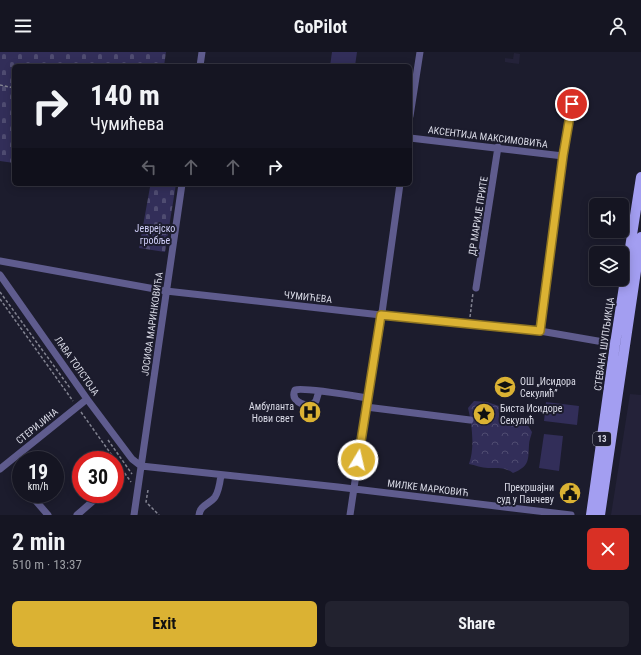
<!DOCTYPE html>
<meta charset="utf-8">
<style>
:root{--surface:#151522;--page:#22222f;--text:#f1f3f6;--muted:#9d9fa5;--line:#343440;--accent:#dbb233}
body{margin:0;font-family:"Roboto Condensed",sans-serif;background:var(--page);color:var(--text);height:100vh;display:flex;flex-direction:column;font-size:15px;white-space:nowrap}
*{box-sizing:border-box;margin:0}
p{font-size:13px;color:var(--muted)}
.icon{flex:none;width:22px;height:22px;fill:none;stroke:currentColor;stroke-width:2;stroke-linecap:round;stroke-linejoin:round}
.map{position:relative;height:463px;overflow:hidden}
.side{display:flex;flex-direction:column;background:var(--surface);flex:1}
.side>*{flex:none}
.hud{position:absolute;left:12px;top:12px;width:400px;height:122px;border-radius:6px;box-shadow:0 2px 10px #0003,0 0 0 1px var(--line);background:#151522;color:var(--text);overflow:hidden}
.controls{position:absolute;left:589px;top:146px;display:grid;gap:8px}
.controls a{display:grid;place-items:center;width:40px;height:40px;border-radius:6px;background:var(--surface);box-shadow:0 2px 10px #0003,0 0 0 1px var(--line);font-size:20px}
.speed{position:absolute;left:12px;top:399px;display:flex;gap:8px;font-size:20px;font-weight:700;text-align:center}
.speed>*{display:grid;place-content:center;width:52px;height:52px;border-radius:50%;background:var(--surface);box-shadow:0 2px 10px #0003,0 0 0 1px var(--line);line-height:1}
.speed small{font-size:10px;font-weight:400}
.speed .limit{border:6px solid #d22;background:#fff;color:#111}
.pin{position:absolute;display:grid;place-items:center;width:34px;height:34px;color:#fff;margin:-17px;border:2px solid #fff;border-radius:50%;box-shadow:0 1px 4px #0007}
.me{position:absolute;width:44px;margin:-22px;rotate:9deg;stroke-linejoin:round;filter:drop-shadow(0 0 3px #0008)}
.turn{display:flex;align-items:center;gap:14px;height:84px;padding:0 12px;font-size:18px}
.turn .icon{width:52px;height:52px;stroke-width:2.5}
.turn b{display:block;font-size:28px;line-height:34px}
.lanes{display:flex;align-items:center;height:38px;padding:0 12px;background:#0003;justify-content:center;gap:20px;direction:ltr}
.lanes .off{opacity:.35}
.round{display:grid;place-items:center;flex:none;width:42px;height:42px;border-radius:6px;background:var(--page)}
.headline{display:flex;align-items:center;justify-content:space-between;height:68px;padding:0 12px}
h1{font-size:24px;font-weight:700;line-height:30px}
.button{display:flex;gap:8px;margin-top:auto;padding:8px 12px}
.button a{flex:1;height:46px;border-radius:6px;background:var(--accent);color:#111;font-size:16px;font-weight:700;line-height:46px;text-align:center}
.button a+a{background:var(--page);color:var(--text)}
header{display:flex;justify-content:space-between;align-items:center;height:52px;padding:0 12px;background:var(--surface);font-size:18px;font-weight:700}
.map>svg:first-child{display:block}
</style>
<header><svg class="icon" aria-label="menu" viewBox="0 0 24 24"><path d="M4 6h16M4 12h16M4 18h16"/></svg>GoPilot<svg class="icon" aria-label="person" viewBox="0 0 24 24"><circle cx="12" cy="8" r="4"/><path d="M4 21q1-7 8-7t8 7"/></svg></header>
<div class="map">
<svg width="641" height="463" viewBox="0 0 641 463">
<defs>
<pattern id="cemetery-stones" width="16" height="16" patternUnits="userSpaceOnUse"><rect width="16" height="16" fill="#322e59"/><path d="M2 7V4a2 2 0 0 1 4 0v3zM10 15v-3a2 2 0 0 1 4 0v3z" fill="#4f4c71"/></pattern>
<pattern id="park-crowns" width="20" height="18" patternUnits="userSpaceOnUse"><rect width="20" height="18" fill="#322e59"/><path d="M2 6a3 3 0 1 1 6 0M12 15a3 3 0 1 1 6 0" fill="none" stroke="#4f4c71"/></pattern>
</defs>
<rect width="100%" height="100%" fill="#1c1c2d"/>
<path fill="#242239" d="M514,1L520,2L519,12L505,10V6L513,7Z
M630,342L641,343V463H611Z"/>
<path fill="#322e59" d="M332,0H357L355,14H330Z
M546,350L579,354L577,373L544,369Z
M544,382L563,384L559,419L539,416Z"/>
<path fill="url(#cemetery-stones)" d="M0,0H166L164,14H14V111L0,109Z
M132,132H176L165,200L139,196L150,135Z"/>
<path fill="url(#park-crowns)" d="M474,349L487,350L499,354V368L510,371L518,368L527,372L532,380C531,384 529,389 529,393C528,408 530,414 513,421C506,415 496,416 488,416C482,416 475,413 469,412C475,396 472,372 468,356Z"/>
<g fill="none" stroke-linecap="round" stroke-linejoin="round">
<path stroke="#828391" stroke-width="1.5" stroke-dasharray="3 2" stroke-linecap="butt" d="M0,33L14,36
M0,240L70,336
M0,247L73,349
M470,265L473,241
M81,360L131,430
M108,388L132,422
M148,438L146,450L159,463"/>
<path stroke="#5f5c8e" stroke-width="7" d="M200,14L202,0
M410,64L420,0
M410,86L563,104
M0,209L166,239L381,263L540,279L615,292
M0,223L87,347L132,407L141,414L338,435L571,463
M476,236L498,95
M540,279L563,104L574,40
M319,339L316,349L311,354C303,353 290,349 295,338C303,335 355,344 368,346
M366,355L470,368
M0,417L87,347
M115,430L118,428
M35,448L48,463
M77,463L101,442
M134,463L182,132
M199,463C200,453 210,452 215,445C219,439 220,430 221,423
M350,463L366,355L379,282L400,132"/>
<path stroke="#a39ef1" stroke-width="10" d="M591,463L615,292L641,125
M600,463L641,185"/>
</g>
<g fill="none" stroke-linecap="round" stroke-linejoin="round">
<g stroke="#8e7421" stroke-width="10">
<path id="route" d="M358,408L381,263L540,279L563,104L572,52"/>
</g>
<use href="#route" stroke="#dbb233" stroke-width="7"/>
</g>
<defs>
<g id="school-disc" transform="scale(1.15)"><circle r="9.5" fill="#dbb233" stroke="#1c1c2d"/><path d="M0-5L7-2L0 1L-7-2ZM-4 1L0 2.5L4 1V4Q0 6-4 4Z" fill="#111"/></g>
<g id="hospital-disc" transform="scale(1.15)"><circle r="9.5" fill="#dbb233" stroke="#1c1c2d"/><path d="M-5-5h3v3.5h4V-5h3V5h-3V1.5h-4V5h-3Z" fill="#111"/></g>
<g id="sight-disc" transform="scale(1.15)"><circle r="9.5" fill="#dbb233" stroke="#1c1c2d"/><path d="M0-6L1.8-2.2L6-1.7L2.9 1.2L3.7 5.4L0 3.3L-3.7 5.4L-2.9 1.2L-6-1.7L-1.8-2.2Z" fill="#111"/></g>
<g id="civic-disc" transform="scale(1.15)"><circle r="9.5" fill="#dbb233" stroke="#1c1c2d"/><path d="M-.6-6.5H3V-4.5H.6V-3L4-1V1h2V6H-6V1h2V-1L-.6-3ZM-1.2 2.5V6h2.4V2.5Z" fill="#111"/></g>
</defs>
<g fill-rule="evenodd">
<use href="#school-disc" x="505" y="335"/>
<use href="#hospital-disc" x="310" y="360"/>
<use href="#sight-disc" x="484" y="362"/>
<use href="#civic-disc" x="570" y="441"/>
</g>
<g text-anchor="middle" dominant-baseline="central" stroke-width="4" stroke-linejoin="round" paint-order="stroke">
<rect fill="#1c1c2d" stroke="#a1a2af" stroke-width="1" x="593" y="380" width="18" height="14" rx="3"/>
<g font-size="9" font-weight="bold" fill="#dadbe7">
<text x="602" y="387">13</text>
</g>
<g font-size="10" fill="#dadbe7" stroke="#1c1c2d">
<text transform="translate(488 85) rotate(7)">АКСЕНТИЈА МАКСИМОВИЋА</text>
<text transform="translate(478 164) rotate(-81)">ДР МАРИЈЕ ПРИТЕ</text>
<text transform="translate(308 245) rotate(6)">ЧУМИЋЕВА</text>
<text transform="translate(152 272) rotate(-82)">ЈОСИФА МАРИНКОВИЋА</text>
<text transform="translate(604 292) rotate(-82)">СТЕВАНА ШУПЉИКЦА</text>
<text transform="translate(77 314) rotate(55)">ЛАВА ТОЛСТОЈА</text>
<text transform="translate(37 374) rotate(-39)">СТЕРИЈИНА</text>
<text transform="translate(428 436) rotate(7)">МИЛКЕ МАРКОВИЋ</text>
</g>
<g font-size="10" fill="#cfcef8" stroke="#1c1c2d">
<text x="155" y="176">Јеврејско<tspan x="155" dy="12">гробље</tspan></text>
</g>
<g font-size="10" fill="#dadbe7" stroke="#1c1c2d" text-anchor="start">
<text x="520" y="329">ОШ „Исидора<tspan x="520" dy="12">Секулић”</tspan></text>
<text x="294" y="354" text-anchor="end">Амбуланта<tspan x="294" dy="12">Нови свет</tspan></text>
<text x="500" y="356">Биста Исидоре<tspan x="500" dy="12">Секулић</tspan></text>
<text x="554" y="435" text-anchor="end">Прекршајни<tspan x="554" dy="12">суд у Панчеву</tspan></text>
</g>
</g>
</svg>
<div class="controls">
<a><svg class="icon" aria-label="sound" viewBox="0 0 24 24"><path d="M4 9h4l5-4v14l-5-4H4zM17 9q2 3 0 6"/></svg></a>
<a><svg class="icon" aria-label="layers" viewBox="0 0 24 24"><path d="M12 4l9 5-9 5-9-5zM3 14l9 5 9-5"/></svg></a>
</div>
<div class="speed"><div>19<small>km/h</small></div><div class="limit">30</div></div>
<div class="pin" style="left:572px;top:52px;background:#d93025"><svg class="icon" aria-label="arrive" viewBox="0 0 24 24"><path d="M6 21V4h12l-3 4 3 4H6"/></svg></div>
<svg class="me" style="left:358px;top:408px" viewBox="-20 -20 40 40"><circle r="17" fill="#dbb233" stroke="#fff" stroke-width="3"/><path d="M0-11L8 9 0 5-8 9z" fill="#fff"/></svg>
<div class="hud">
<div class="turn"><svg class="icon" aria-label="right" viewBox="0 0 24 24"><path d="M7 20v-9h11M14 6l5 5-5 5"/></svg><div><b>140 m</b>Чумићева</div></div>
<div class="lanes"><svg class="icon off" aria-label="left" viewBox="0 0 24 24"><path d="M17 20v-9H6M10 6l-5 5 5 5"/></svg><svg class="icon off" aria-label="ahead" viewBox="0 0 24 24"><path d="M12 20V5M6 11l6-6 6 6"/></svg><svg class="icon off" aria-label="ahead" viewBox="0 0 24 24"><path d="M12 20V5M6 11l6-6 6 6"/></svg><svg class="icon" aria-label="right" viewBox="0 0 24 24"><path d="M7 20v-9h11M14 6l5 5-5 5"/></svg></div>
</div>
</div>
<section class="side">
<div class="headline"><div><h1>2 min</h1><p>510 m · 13:37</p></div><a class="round" style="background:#d93025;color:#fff"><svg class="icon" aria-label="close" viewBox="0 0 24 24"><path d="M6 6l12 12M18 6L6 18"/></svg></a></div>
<div class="button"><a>Exit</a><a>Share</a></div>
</section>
